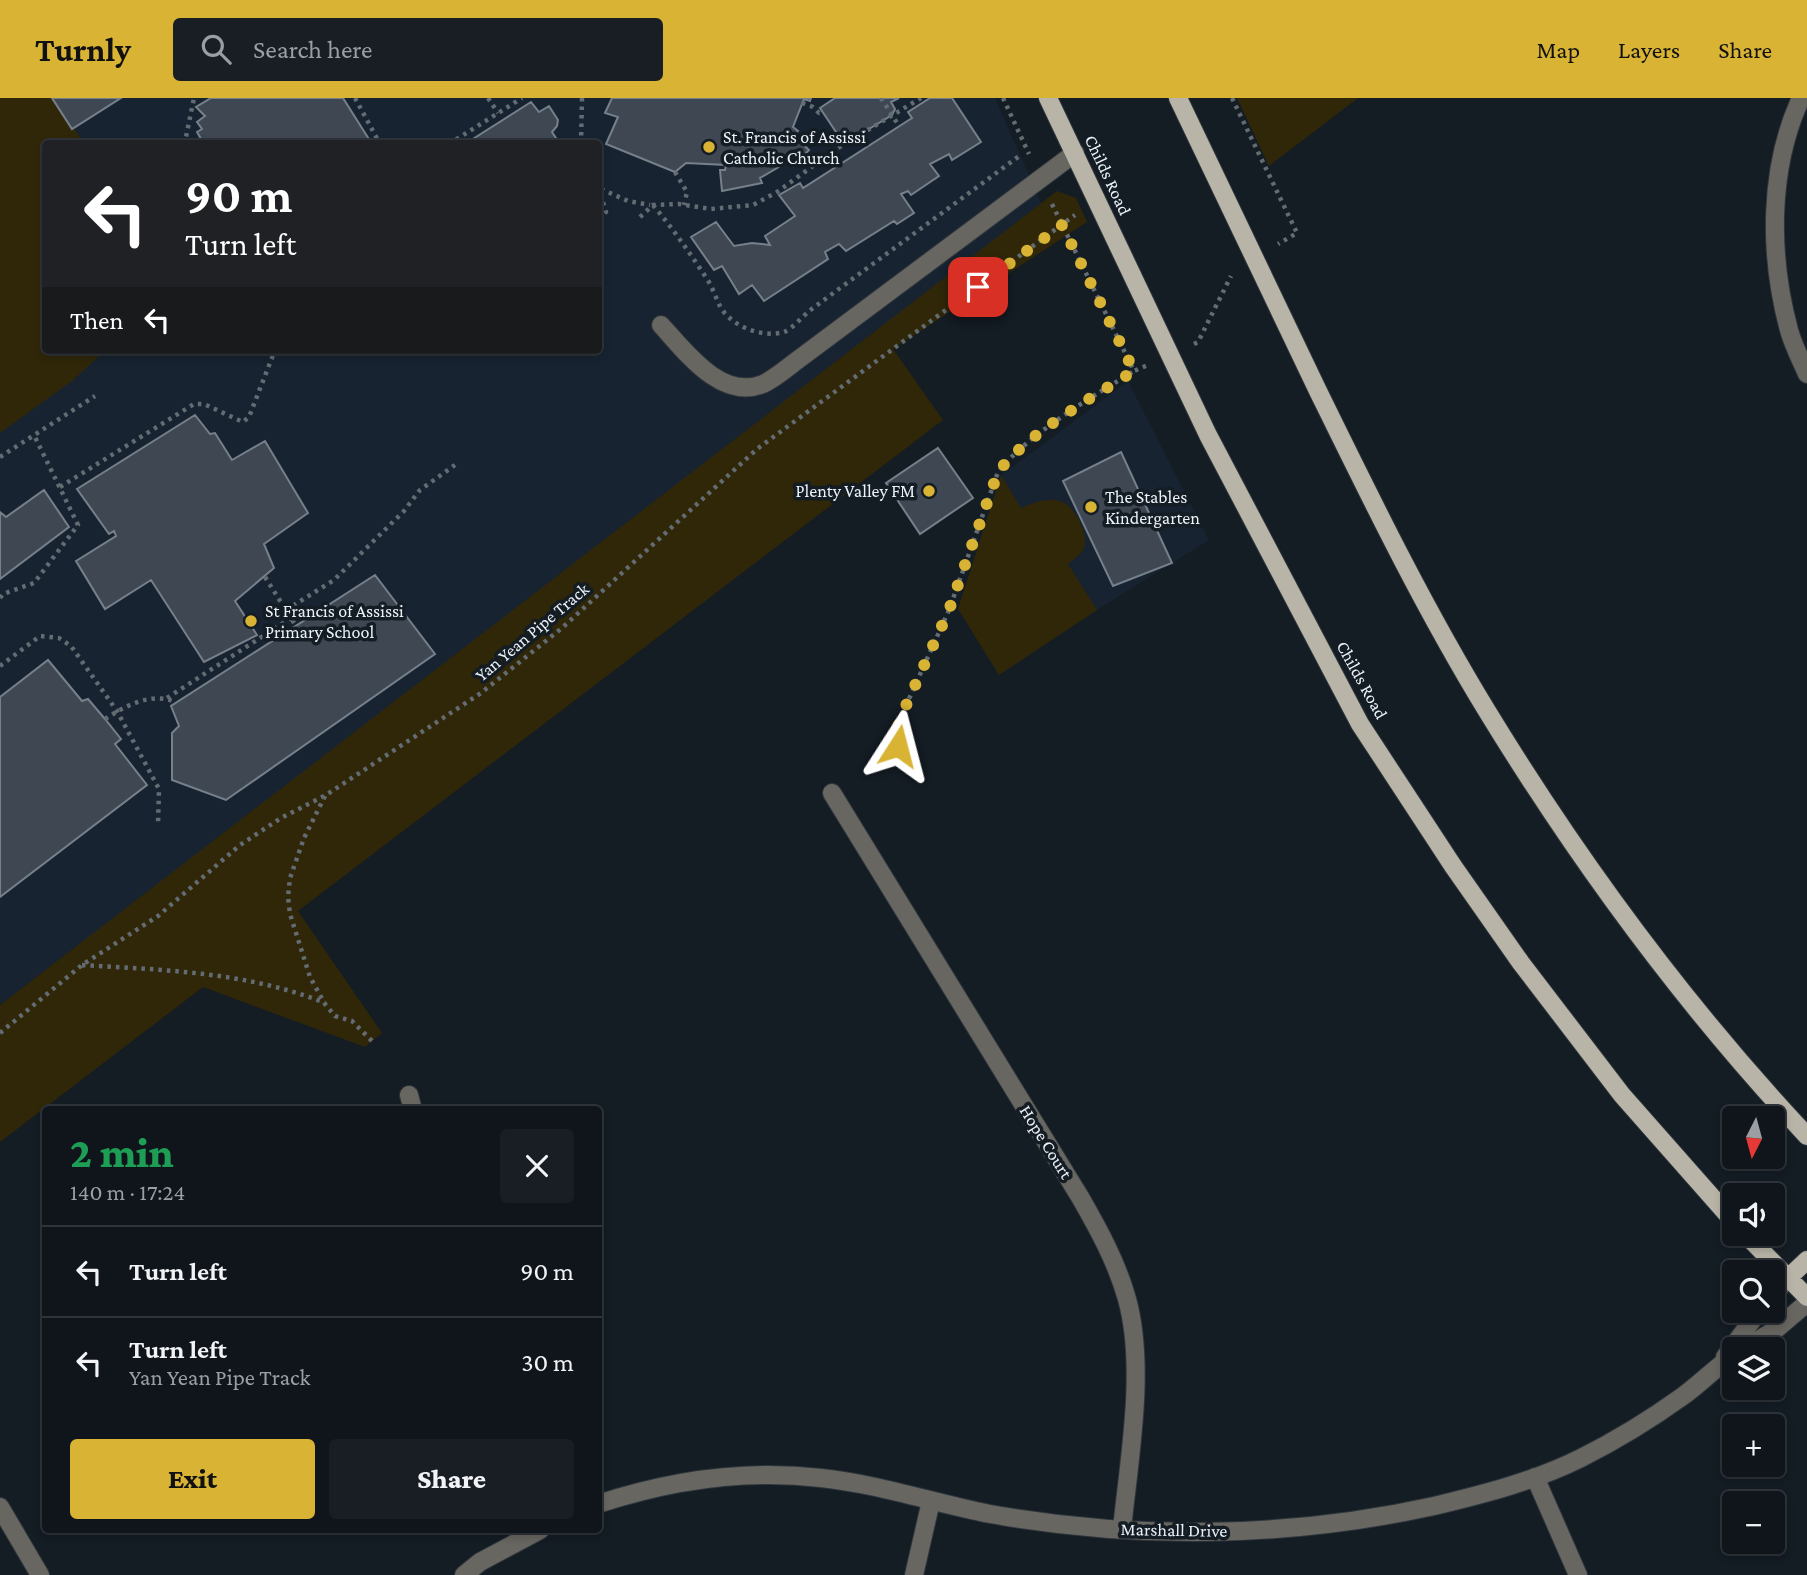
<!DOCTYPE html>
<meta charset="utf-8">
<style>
:root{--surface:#0f151b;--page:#181e24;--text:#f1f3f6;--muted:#9b9fa3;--line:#2f343a;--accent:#d9b334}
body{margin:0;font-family:"Crimson Pro",serif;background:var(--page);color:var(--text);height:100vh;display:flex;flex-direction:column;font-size:26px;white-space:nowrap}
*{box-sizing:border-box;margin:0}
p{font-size:23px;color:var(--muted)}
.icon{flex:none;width:38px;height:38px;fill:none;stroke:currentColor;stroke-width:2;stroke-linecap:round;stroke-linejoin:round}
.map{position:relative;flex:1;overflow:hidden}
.sheet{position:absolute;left:42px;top:1008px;width:560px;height:427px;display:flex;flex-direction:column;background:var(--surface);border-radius:7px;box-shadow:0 4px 10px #0003,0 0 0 2px var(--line)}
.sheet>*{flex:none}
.top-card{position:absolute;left:42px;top:42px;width:560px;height:214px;border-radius:7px;box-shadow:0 4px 10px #0003,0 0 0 2px var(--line);background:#202124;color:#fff;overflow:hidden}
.needle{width:46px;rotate:186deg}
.tools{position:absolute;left:1722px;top:1008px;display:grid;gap:14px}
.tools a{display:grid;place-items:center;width:63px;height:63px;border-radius:7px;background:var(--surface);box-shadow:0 4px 10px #0003,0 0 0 2px var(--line);font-size:35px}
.pin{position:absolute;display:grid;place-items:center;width:60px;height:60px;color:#fff;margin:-30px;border-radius:14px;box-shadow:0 4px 10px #0006}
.me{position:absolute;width:77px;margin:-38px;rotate:9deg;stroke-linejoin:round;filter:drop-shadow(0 0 5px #0008)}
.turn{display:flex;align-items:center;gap:24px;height:147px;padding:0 28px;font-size:32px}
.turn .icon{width:91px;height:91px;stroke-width:2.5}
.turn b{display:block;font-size:49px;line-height:60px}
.then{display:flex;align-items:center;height:66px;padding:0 28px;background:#0003;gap:14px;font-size:26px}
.round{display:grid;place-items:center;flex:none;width:74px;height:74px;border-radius:7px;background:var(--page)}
.head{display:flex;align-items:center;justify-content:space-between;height:119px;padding:0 28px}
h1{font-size:42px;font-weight:800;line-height:52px;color:#1e9e55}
.action{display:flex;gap:14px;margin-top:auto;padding:14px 28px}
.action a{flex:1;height:80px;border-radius:7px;background:var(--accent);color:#111;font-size:28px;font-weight:800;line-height:80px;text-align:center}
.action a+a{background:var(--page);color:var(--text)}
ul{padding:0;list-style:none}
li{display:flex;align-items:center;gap:21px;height:91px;padding:0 28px;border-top:2px solid var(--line)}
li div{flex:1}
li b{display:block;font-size:26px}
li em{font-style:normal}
header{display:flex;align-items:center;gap:42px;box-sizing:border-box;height:98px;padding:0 35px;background:var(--accent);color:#111}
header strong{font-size:33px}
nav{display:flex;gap:38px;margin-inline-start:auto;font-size:24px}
.search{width:490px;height:63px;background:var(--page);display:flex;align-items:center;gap:18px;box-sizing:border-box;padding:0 24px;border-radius:7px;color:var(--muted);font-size:26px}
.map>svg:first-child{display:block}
</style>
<header>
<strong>Turnly</strong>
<div class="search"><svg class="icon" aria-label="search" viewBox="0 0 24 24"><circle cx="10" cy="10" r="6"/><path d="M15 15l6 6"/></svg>Search here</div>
<nav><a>Map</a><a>Layers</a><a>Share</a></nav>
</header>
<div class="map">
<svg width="1807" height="1477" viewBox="0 0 1807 1477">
<rect width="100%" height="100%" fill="#141c24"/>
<path fill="#172331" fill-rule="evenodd" d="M0,0H995L1043,109L0,907ZM46,46H598V252H46Z
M1128,283L1209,442L1097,512L999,577L958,511L1001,377Z"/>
<path fill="#302709" d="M0,0H54L84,45L46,46V252H106L72,283L0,335Z
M1237,0H1358L1269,68Z
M1057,93L1076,100L1087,124L893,251L943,322L298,813L382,935L365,949L203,889L0,1044V907Z
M1001,377L1021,410C1033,405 1047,399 1060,403C1074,407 1089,435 1084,450C1081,457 1074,461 1068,466L1097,512L999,577L958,511Z"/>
<path fill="#3f4852" stroke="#76808b" stroke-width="2" d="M52,0H121L72,31Z
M211,0H343L372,46H204L197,34L202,31L197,24L205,18L196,9Z
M612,0H811L810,3L804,1L793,29L798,33L794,38L809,52L794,68L791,62L760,80L762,85L722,93L720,72H725L726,67L686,65L675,74L606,46L618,19L605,15Z
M835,0H899L891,4L895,11L892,17L844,46L820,10Z
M930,0H952L981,44L952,62L949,56L930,66L939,78L911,97L908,93L901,96L914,115L897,126L894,123L846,153L839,146L825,154L828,161L764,203L752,187L739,196L722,168L714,172L691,139L716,124L734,148L752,145L770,147L765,138L795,118L779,97L800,85L803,90L912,20L908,14Z
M531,4L539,14L549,8L558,22L557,28L552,34L560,46H465Z
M195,317L210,336L215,335L232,362L265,343L308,415L264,446L274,470L235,503L257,537L204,564L151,482L105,511L76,463L116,438L114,433L109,436L77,391Z
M938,350L973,400L920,436L886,385Z
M1121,354L1172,465L1113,488L1063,383Z
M44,392L69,429L0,481V414L6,419Z
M375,477L435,556L226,702L172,682V635L179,628L171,608Z
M48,562L82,603L88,601L105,621L121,641L115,646L147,687L0,799V599Z"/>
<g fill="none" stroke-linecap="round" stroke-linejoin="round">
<g stroke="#2e363d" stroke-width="20">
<path id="minor" d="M1801,0C1768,71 1769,158 1789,232C1793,247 1801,262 1807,276
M661,227C685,253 721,303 763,286C776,280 788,269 799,261L1075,55
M832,695L1080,1099C1099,1132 1117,1165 1127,1201C1146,1270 1129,1361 1122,1431
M409,997L413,1012
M1773,1197L1788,1180
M1744,1251L1775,1232L1807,1205
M1725,1259L1759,1213
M1535,1379L1578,1477
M598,1406C671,1382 745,1371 821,1380C878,1386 934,1405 990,1416C1137,1442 1289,1440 1434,1408C1484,1396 1535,1383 1581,1360C1617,1342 1651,1321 1683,1298C1701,1285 1716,1269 1734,1257
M0,1409L40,1477
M464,1477L480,1464L540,1432
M914,1477L931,1403"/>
</g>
<g stroke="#2e363d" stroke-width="20">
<path id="major" d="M1048,0L1208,337L1360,626L1453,768L1521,865L1622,997L1734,1124
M1178,0C1225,98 1271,195 1318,293C1371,401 1424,510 1487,613C1578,762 1687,910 1807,1038
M1745,1136L1807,1199
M1788,1180L1807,1162"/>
</g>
<path stroke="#646c73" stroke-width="4.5" stroke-dasharray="3.5 5" stroke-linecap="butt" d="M355,0L380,46
M488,0L498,15
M881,0L899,28
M1003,0L1029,56
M1232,0L1297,135L1278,146
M802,5L813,9L819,15L823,14
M190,46L186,39L194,0
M449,46L522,0
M581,46L582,0
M675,74L687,94L684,107
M598,88L606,114L601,119
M601,91L628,103L650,107
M1052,106L1134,273L1148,267
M653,107C673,131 690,155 707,181C713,190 716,201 721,210C733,229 762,240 784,234C792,231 802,219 809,213L1022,56
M640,119L653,107L679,106L711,111L753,107L777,94L838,50L921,0
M1194,246L1198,244L1231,178
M0,359L95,298
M60,389L194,306H204L243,324L249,319L275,252
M265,479L296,528
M0,500L3,496L34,485L78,427L34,337
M286,512L334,482L404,413L420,392L455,367
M0,568L40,538L59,540L71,548L117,613L159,691L158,727
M167,600L291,520
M105,621C127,607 151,594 176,604
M885,661L898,648L899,623L949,512L998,374C1028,336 1092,299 1134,273
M325,698L304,740L290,780L288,799L290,816L310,879L325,906L335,918L352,923L374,945
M82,867C164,872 248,874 325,905
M0,935L82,867L158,818L240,747L281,720L326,697L481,595L562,530L757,351L1075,117"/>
<use href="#minor" stroke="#686660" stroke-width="18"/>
<use href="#major" stroke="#b8b4a7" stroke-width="18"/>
</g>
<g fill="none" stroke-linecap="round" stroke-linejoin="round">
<path stroke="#d9b334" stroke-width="12" stroke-dasharray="0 21.6" d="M898,648L899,623L949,512L998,374C1027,336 1093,299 1134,273L1062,127L978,189"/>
</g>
<g fill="#d9b334" stroke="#141c24" stroke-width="2.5">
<circle cx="709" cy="49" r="7"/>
<circle cx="929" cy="393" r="7"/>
<circle cx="1091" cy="409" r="7"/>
<circle cx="251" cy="523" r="7"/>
</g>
<g text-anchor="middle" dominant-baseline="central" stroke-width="7" stroke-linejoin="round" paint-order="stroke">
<g font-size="18" fill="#ebf1f7" stroke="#141c24" text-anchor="start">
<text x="723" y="39">St. Francis of Assissi<tspan x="723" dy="21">Catholic Church</tspan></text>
<text x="915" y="393" text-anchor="end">Plenty Valley FM</text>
<text x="1105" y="399">The Stables<tspan x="1105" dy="21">Kindergarten</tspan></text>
<text x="265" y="513">St Francis of Assissi<tspan x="265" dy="21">Primary School</tspan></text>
</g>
<g font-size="18" fill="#ebf1f7" stroke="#141c24">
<text transform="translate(1108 77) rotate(65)">Childs Road</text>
<text transform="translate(532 534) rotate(-40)">Yan Yean Pipe Track</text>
<text transform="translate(1362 582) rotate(61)">Childs Road</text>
<text transform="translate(1046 1044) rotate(58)">Hope Court</text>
<text transform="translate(1174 1432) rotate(1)">Marshall Drive</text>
</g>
</g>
</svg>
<div class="tools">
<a><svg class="needle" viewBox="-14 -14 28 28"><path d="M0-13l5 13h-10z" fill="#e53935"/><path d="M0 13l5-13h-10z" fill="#9b9fa3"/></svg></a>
<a><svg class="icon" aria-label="sound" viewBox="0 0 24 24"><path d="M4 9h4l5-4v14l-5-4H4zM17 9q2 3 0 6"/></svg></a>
<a><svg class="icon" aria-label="search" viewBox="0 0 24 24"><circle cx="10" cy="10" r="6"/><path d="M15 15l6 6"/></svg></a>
<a><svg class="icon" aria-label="layers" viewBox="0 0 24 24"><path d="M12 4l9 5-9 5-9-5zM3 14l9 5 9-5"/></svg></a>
<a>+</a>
<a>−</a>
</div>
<div class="pin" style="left:978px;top:189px;background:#d93025"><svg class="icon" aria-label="arrive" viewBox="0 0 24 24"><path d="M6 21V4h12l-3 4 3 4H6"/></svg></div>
<svg class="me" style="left:898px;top:648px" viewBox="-20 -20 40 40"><path d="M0-17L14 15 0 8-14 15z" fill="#d9b334" stroke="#fff" stroke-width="4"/></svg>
<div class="top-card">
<div class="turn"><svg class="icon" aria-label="left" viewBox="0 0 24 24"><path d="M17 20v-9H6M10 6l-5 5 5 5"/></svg><div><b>90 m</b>Turn left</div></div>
<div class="then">Then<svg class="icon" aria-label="left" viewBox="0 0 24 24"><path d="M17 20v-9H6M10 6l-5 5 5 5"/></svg></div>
</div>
<section class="sheet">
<div class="head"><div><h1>2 min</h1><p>140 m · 17:24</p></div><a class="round"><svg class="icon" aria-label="close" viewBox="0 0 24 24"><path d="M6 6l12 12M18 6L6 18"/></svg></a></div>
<ul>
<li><svg class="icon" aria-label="left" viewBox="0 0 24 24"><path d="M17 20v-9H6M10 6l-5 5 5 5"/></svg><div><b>Turn left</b></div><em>90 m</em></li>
<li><svg class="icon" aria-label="left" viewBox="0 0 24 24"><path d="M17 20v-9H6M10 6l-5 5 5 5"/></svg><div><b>Turn left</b><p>Yan Yean Pipe Track</p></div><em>30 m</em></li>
</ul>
<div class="action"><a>Exit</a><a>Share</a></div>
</section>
</div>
